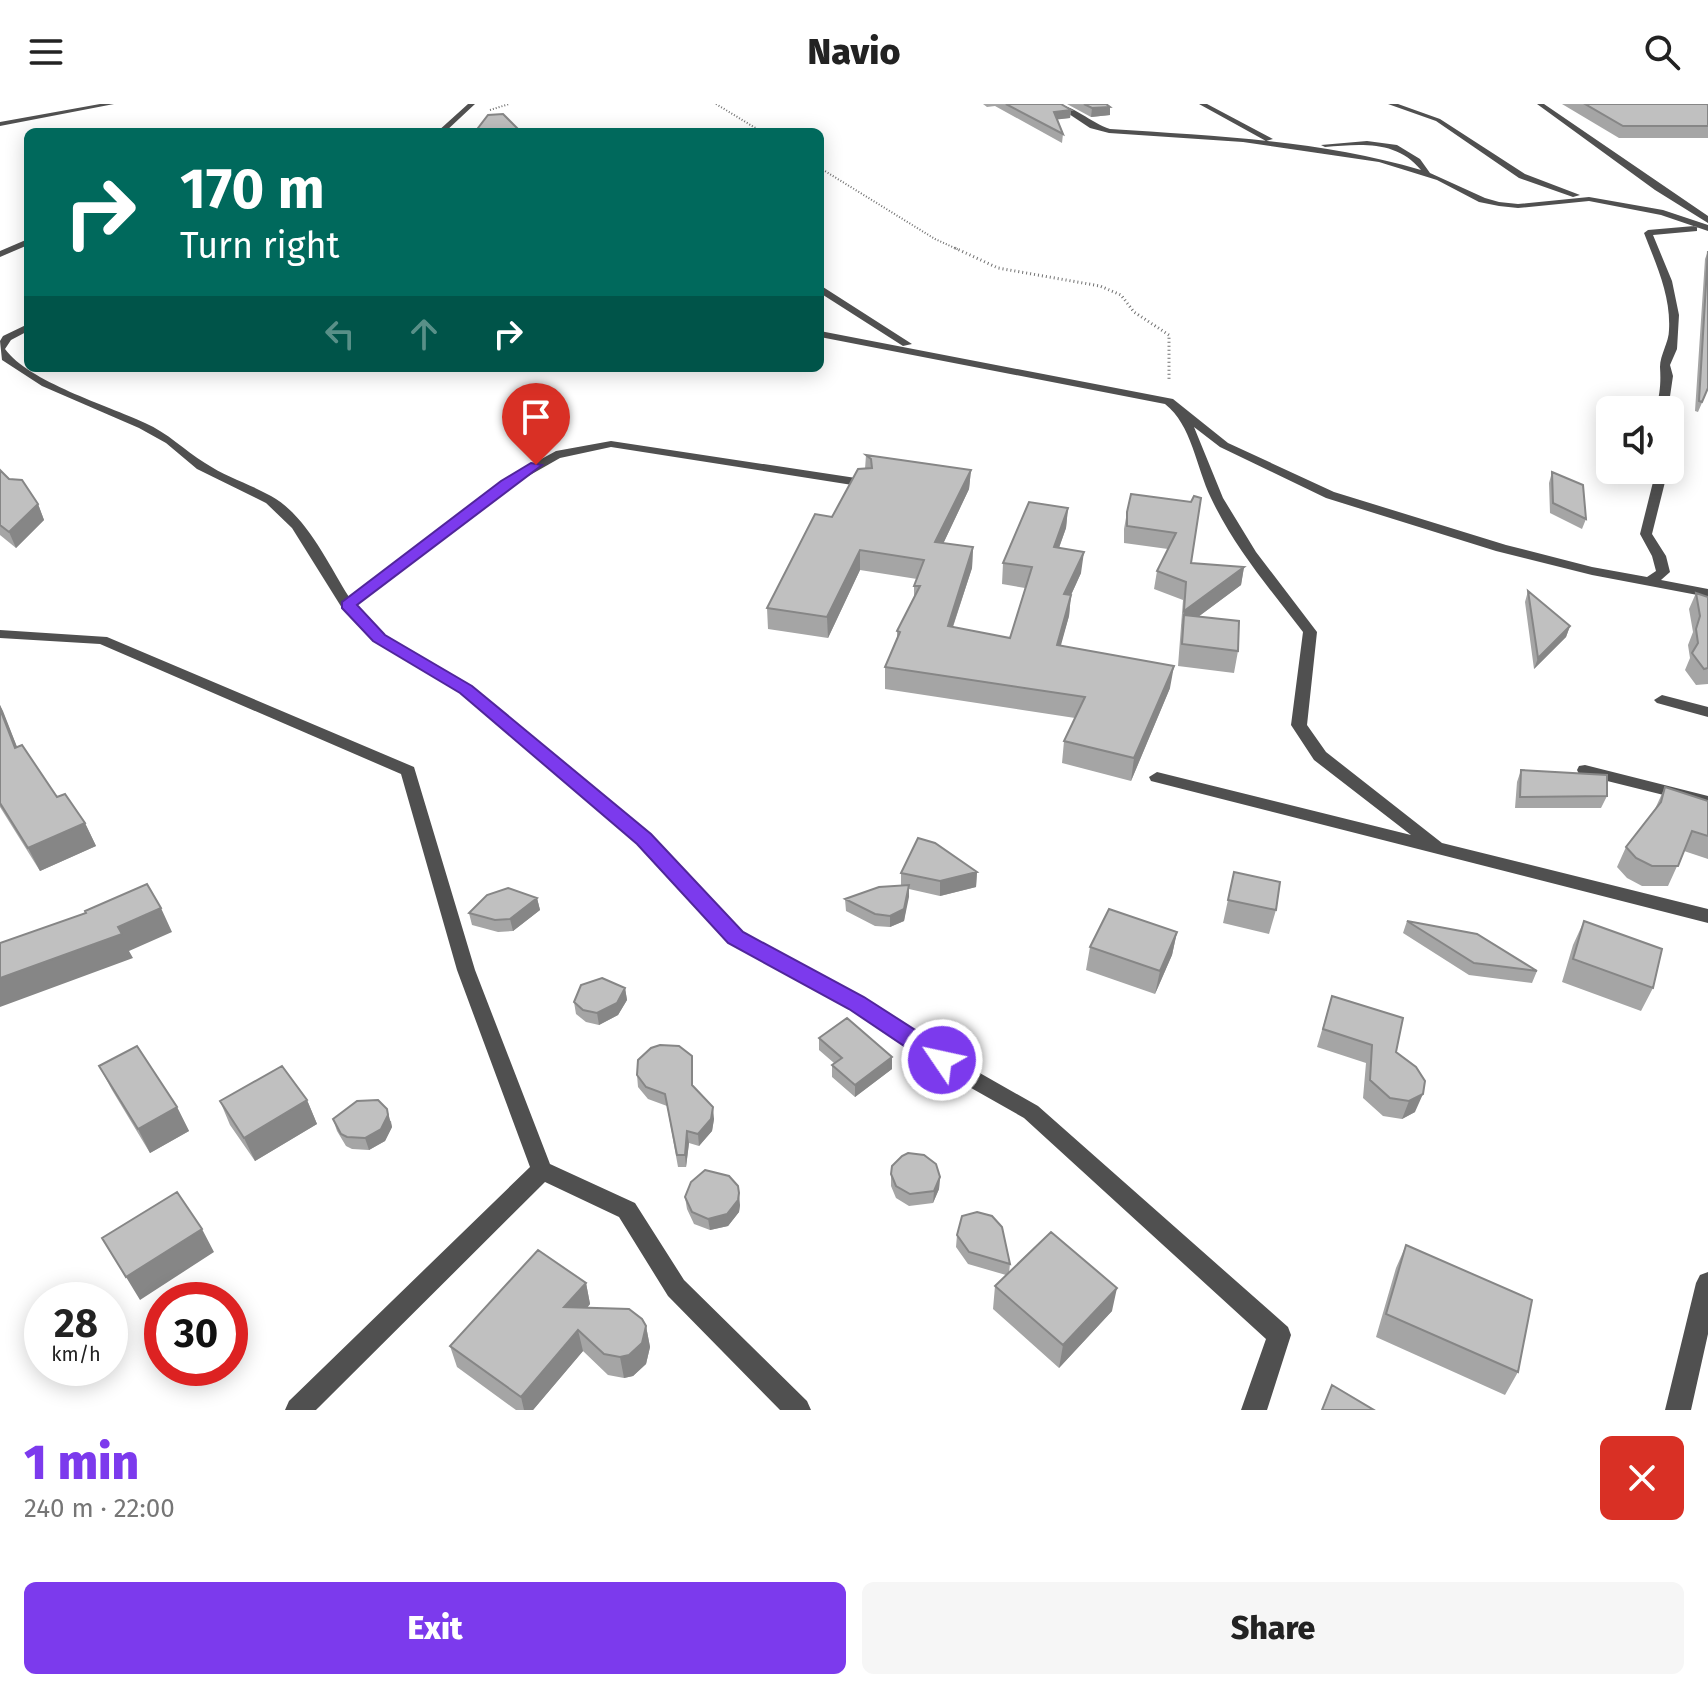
<!DOCTYPE html>
<meta charset="utf-8">
<style>
:root{--surface:#fff;--page:#f6f6f6;--text:#222;--muted:#767676;--accent:#7c3aed}
body{margin:0;font-family:"Fira Sans",sans-serif;background:var(--page);color:var(--text);height:100vh;display:flex;flex-direction:column;font-size:30px;white-space:nowrap}
*{box-sizing:border-box;margin:0}
p{font-size:26px;color:var(--muted)}
.icon{flex:none;width:44px;height:44px;fill:none;stroke:currentColor;stroke-width:2;stroke-linecap:round;stroke-linejoin:round}
.map{position:relative;height:1306px;overflow:hidden}
.panel{display:flex;flex-direction:column;background:var(--surface);flex:1}
.panel>*{flex:none}
.hud{position:absolute;left:24px;top:24px;width:800px;height:244px;border-radius:12px;box-shadow:0 4px 20px #0003;background:#00695c;color:#fff;overflow:hidden}
.buttons{position:absolute;left:1596px;top:292px;display:grid;gap:16px}
.buttons a{display:grid;place-items:center;width:88px;height:88px;border-radius:12px;background:var(--surface);box-shadow:0 4px 20px #0003;font-size:40px}
.speed{position:absolute;left:24px;top:1178px;display:flex;gap:16px;font-size:40px;font-weight:700;text-align:center}
.speed>*{display:grid;place-content:center;width:104px;height:104px;border-radius:50%;background:var(--surface);box-shadow:0 4px 20px #0003;line-height:1}
.speed small{font-size:20px;font-weight:400}
.speed .limit{border:12px solid #d22;background:#fff;color:#111}
.pin{position:absolute;display:grid;place-items:center;width:68px;height:68px;color:#fff;margin:-82px -34px;border-radius:50% 50% 50% 0;rotate:-45deg;box-shadow:0 0 8px #0007}
.pin .icon{rotate:45deg}
.me{position:absolute;width:88px;margin:-44px;rotate:304deg;stroke-linejoin:round;filter:drop-shadow(0 0 6px #0008)}
.turn{display:flex;align-items:center;gap:28px;height:168px;padding:0 24px;font-size:36px}
.turn .icon{width:104px;height:104px;stroke-width:2.5}
.turn b{display:block;font-size:56px;line-height:68px}
.lanes{display:flex;align-items:center;height:76px;padding:0 24px;background:#0003;justify-content:center;gap:40px;direction:ltr}
.lanes .off{opacity:.35}
.round{display:grid;place-items:center;flex:none;width:84px;height:84px;border-radius:12px;background:var(--page)}
.headline{display:flex;align-items:center;justify-content:space-between;height:136px;padding:0 24px}
h1{font-size:48px;font-weight:800;line-height:60px;color:var(--accent)}
.action{display:flex;gap:16px;margin-top:auto;padding:16px 24px}
.action a{flex:1;height:92px;border-radius:12px;background:var(--accent);color:#fff;font-size:32px;font-weight:800;line-height:92px;text-align:center}
.action a+a{background:var(--page);color:var(--text)}
header{display:flex;justify-content:space-between;align-items:center;height:104px;padding:0 24px;background:var(--surface);font-size:36px;font-weight:800}
.map>svg:first-child{display:block}
</style>
<header><svg class="icon" aria-label="menu" viewBox="0 0 24 24"><path d="M4 6h16M4 12h16M4 18h16"/></svg>Navio<svg class="icon" aria-label="search" viewBox="0 0 24 24"><circle cx="10" cy="10" r="6"/><path d="M15 15l6 6"/></svg></header>
<div class="map">
<svg width="1708" height="1306" viewBox="0 0 1708 1306">
<rect width="100%" height="100%" fill="#fff"/>
<g fill="none" stroke-linecap="round" stroke-linejoin="round">
<path stroke="#727272" stroke-width="2" stroke-dasharray="1 2" stroke-linecap="butt" d="M716,0L762,28
M490,6L509,0
M820,64L935,135L959,146"/>
<path stroke="#727272" stroke-width="3" stroke-dasharray="1 3" stroke-linecap="butt" d="M955,144L998,164L1100,182L1121,191L1134,208L1169,231V276"/>
<path fill="#505050" fill-rule="evenodd" d="M100,0H114L0,22V18Z
M468,0H475L445,28H437Z
M1054,0C1072,0 1091,19 1110,25C1214,32 1321,36 1421,66C1397,36 1360,40 1325,43L1321,41L1367,37L1397,41L1420,55L1430,69L1485,94L1499,98L1518,100L1589,93L1663,106L1708,121V127L1661,111L1589,97L1518,104L1499,102L1479,98L1437,76L1379,58L1243,38L1109,29L1090,24Z
M1199,0H1207L1273,35L1266,37Z
M1388,0H1398L1440,15L1525,70L1580,91L1573,93L1519,74L1436,17Z
M1537,0H1544L1708,112V119L1655,86Z
M300,24L303,28H292Z
M1694,122L1697,123V127L1653,131L1672,177L1679,211L1677,245L1670,261L1673,272L1668,306H1656C1660,288 1661,280 1660,263C1660,251 1669,238 1669,226C1671,192 1656,160 1644,129L1648,126Z
M28,135V141L0,153V147Z
M820,182L823,183L912,240L903,242L820,189Z
M28,220V227L11,236L5,245C29,278 107,301 145,319C168,329 184,346 205,359C226,373 250,380 271,392C307,412 328,460 349,493L501,377L556,347L611,337L869,376V382L865,383L611,343L560,354L509,383L355,501L384,531L471,582L650,731L742,828L864,894L971,964L1038,1002L1288,1223L1291,1231L1267,1306H1241L1266,1235L1024,1014L957,976L850,904L728,838L638,739L461,588L374,537L342,504L292,424L266,399L197,365L166,339L139,324L42,282L2,256L0,237L3,232Z
M820,227L1173,295L1228,339L1334,388L1506,441L1592,463L1647,473L1656,467L1652,452L1640,430L1656,366H1668L1652,430L1666,452L1670,468L1661,476L1708,485V493L1592,471L1496,447L1326,394L1220,343L1194,323L1223,394L1256,448L1317,528L1307,621L1326,648L1442,739L1708,805V819L1151,677L1149,673L1157,668L1411,731L1314,656L1291,621L1303,528C1270,485 1234,443 1211,394C1196,363 1192,321 1165,300L820,233Z
M0,526L107,533L414,663L475,866L550,1060L635,1099L684,1176L807,1297L811,1306H780L668,1192L619,1113L545,1078L316,1306H285L289,1297L530,1063L457,866L401,670L100,540L0,534Z
M1662,591L1708,603V613L1657,599L1654,596Z
M1585,661L1708,692V702L1579,670L1577,666L1579,662Z
M1708,1168V1230L1691,1306H1665L1696,1179L1700,1171Z"/>
</g>
<path fill="#a5a5a5" d="M983,0H1061L1071,6L1070,14L1057,15L1063,30L1062,39L995,2L987,3Z
M1067,0H1106L1110,11L1091,13Z
M1562,0H1708V34H1619Z
M1708,147V285L1698,308L1695,307L1705,155Z
M866,351L971,366L969,385L943,440L973,443L972,464L953,523L1010,534L1025,484L1002,480L1003,459L1068,404L1066,424L1059,444L1081,469L1071,491L1069,512L1060,542L1170,584L1131,677L1062,659L1064,637L1075,614L885,585V563L897,535V527L914,494V482L917,475L860,466L828,534L768,525L767,504L865,365Z
M0,366L38,400L44,416L16,444L0,431Z
M1552,368L1586,415L1582,425L1550,409L1549,379Z
M1191,398V459L1244,463L1241,481L1198,513L1238,547L1234,569L1178,562L1183,496L1154,485L1157,467L1168,445L1124,439V425L1127,408Z
M1528,487L1570,522L1566,533L1534,565L1525,498Z
M1696,489L1708,493V580L1696,581L1685,566L1690,554L1688,541L1693,528L1689,505Z
M0,601L17,643L57,693L85,719L96,742L40,767L0,703Z
M1521,666L1607,692L1601,704H1515L1517,678Z
M1665,683L1708,697V755L1684,747L1668,782H1642L1627,774L1617,763L1626,743L1655,705Z
M977,768L976,783L940,792L909,785L904,817L890,823L875,822L846,807L845,795L901,781V769Z
M1234,768L1276,806L1269,830L1223,819Z
M537,794L540,806L513,827L498,828L472,821L469,809Z
M1407,817L1537,867L1532,879L1469,871L1403,829Z
M1584,817L1653,884L1641,907L1562,878L1573,841Z
M1177,828L1172,851L1155,890L1086,866L1090,843Z
M625,884L627,896L618,911L599,921L586,918L576,910L574,898Z
M1332,892L1396,948L1415,1008L1402,1015L1383,1012L1363,994L1366,959L1317,943Z
M819,934L892,953V965L855,993L832,973V961L834,959L819,946Z
M99,962L177,1003L189,1027L150,1049L112,986Z
M693,964V982L714,1015L712,1027L699,1042L689,1039L686,1063H678L667,1002L648,995L638,983L637,971Z
M307,996L317,1020L255,1057L230,1021L220,997Z
M333,1015L391,1017L392,1023L385,1037L369,1046L352,1045L346,1042L337,1027Z
M891,1070L940,1073L939,1085L933,1099L909,1102L896,1094L891,1082Z
M685,1093L740,1101L739,1108L728,1122L710,1126L694,1120L687,1105Z
M957,1131L1010,1160L1009,1169L1112,1207L1059,1264L993,1205L995,1182L1006,1171L968,1160L956,1143Z
M1406,1141L1518,1268L1505,1291L1376,1233L1396,1164Z
M586,1179L590,1200L587,1204L646,1222L650,1243L646,1260L633,1272L624,1274L608,1271L583,1247L533,1306H516L457,1263L450,1242Z"/>
<path fill="#868686" d="M1110,3V11L1091,13L1092,4Z
M1071,6L1070,14L1053,16L1054,8Z
M971,366L969,385L934,459L935,438Z
M38,400L44,416L16,444L9,428Z
M1068,404L1066,424L1052,463L1054,443Z
M973,443L972,464L946,543L948,522Z
M860,446V466L828,534L827,513Z
M1084,448L1081,469L1071,491L1069,512L1055,563L1064,490Z
M1244,463L1241,481L1183,524L1184,511L1181,526L1184,507Z
M1570,522L1566,533L1534,565L1538,554Z
M1174,562L1170,584L1131,677L1134,654Z
M0,601L3,607L26,666L15,644L0,605Z
M85,719L96,742L40,767L28,744Z
M977,768L976,783L940,792V777Z
M909,781V793L904,817L890,823V812Z
M537,794L540,806L513,827L510,815Z
M161,804L172,828L129,847L133,854L0,903V874Z
M1177,828L1172,851L1155,890L1160,867Z
M625,884L627,896L618,911L599,921L597,909Z
M892,953V965L855,993V981Z
M1423,990L1415,1008L1402,1015L1409,997Z
M307,996L317,1020L255,1057L244,1034Z
M177,1003L189,1027L150,1049L138,1025Z
M713,1003L714,1015L712,1027L699,1042L698,1030Z
M387,1005L392,1023L385,1037L369,1046L365,1034Z
M687,1027L689,1039L686,1063L685,1051Z
M940,1073L939,1085L933,1099L934,1087Z
M739,1089L740,1101L739,1108L728,1122L710,1126L708,1115Z
M202,1125L214,1148L140,1196L126,1173Z
M586,1179L590,1200L570,1224L564,1203Z
M1117,1184L1112,1207L1059,1264L1063,1241Z
M646,1222L650,1243L646,1260L633,1272L624,1274L620,1253Z
M578,1226L583,1247L533,1306H524L521,1293Z"/>
<path fill="#c0c0c0" stroke="#868686" stroke-width="2" d="M1006,0H1061L1071,6L1054,8L1063,30Z
M1084,0H1106L1110,3L1092,4Z
M1585,0H1707L1708,1V22H1623Z
M503,10L521,28H475L488,11Z
M1708,147V284L1702,298L1699,297Z
M866,351L971,366L935,438L973,443L948,522L1010,534L1032,463L1003,459L1029,398L1068,404L1054,443L1084,448L1064,490L1071,491L1057,541L1174,562L1134,654L1064,637L1085,593L885,563L900,528L897,527L920,482H914L924,456L860,446L827,513L767,504L815,410L832,413L858,365L872,364L871,355Z
M0,366L9,375L22,376L38,400L9,428L0,421Z
M1552,368L1583,381L1586,415L1553,399Z
M1131,390L1191,398L1194,392L1201,394L1191,459L1244,463L1184,507L1186,478L1157,467L1176,429L1127,422V408Z
M1528,487L1570,522L1538,554Z
M1696,489L1708,493V564L1704,565L1692,549L1698,539L1696,525L1700,512Z
M1184,511L1239,517L1238,547L1182,540Z
M0,605L15,644L22,641L57,693L65,690L85,719L28,744L0,699Z
M1521,666L1607,671V692L1520,693Z
M1665,683L1708,697V732L1692,727L1678,762H1652L1636,754L1626,743L1661,698Z
M918,734L935,739L977,768L940,777L901,769Z
M1234,768L1280,778L1276,806L1228,796Z
M147,780L161,804L118,823L122,830L0,874V839L86,809L85,807Z
M909,781L904,805L890,812L875,810L845,795L879,783Z
M508,784L537,794L510,815L495,816L469,809L487,791Z
M1109,805L1177,828L1160,867L1090,843Z
M1407,817L1477,830L1537,867L1474,859Z
M1584,817L1662,845L1653,884L1573,855Z
M602,874L625,884L617,899L597,909L583,906L574,898L581,881Z
M1332,892L1403,914L1396,948L1416,963L1425,977L1423,990L1409,997L1390,994L1370,976L1372,941L1323,925Z
M847,914L892,953L855,981L832,961L842,954L819,934Z
M660,941L679,942L692,952V981L713,1003L711,1015L698,1030L687,1027L685,1051H677L665,990L646,983L637,971L638,956L651,944Z
M137,942L177,1003L138,1025L99,962Z
M282,962L307,996L244,1034L220,997Z
M378,996L387,1005L388,1011L381,1025L365,1034L347,1033L341,1030L333,1015L357,997Z
M908,1049L924,1051L936,1060L940,1073L934,1087L910,1090L896,1082L891,1070L892,1062L902,1052Z
M705,1066L729,1072L738,1082L739,1089L738,1096L727,1110L708,1115L692,1108L685,1093L691,1078Z
M177,1088L202,1125L126,1173L102,1134Z
M977,1108L992,1112L1002,1123L1010,1160L969,1148L957,1131L962,1112Z
M1051,1128L1117,1184L1063,1241L995,1182Z
M1406,1141L1532,1196L1518,1268L1386,1210Z
M538,1146L586,1179L564,1203L629,1205L642,1215L646,1222L642,1239L629,1251L620,1253L604,1250L578,1226L521,1293L450,1242Z
M1332,1281L1374,1306H1322Z"/>
<path fill="#7c3aed" stroke="#51269a" stroke-width="2" d="M531,359L542,361L357,501L385,531L472,582L651,730L743,828L864,893L951,949L954,956L951,962L942,965L934,962L849,905L728,839L637,740L460,589L373,537L342,504V498L501,377Z"/>
</svg>
<div class="buttons">
<a><svg class="icon" aria-label="sound" viewBox="0 0 24 24"><path d="M4 9h4l5-4v14l-5-4H4zM17 9q2 3 0 6"/></svg></a>
</div>
<div class="speed"><div>28<small>km/h</small></div><div class="limit">30</div></div>
<div class="pin" style="left:536px;top:361px;background:#d93025"><svg class="icon" aria-label="arrive" viewBox="0 0 24 24"><path d="M6 21V4h12l-3 4 3 4H6"/></svg></div>
<svg class="me" style="left:942px;top:956px" viewBox="-20 -20 40 40"><circle r="17" fill="#7c3aed" stroke="#fff" stroke-width="3"/><path d="M0-11L8 9 0 5-8 9z" fill="#fff"/></svg>
<div class="hud">
<div class="turn"><svg class="icon" aria-label="right" viewBox="0 0 24 24"><path d="M7 20v-9h11M14 6l5 5-5 5"/></svg><div><b>170 m</b>Turn right</div></div>
<div class="lanes"><svg class="icon off" aria-label="left" viewBox="0 0 24 24"><path d="M17 20v-9H6M10 6l-5 5 5 5"/></svg><svg class="icon off" aria-label="ahead" viewBox="0 0 24 24"><path d="M12 20V5M6 11l6-6 6 6"/></svg><svg class="icon" aria-label="right" viewBox="0 0 24 24"><path d="M7 20v-9h11M14 6l5 5-5 5"/></svg></div>
</div>
</div>
<section class="panel">
<div class="headline"><div><h1>1 min</h1><p>240 m · 22:00</p></div><a class="round" style="background:#d93025;color:#fff"><svg class="icon" aria-label="close" viewBox="0 0 24 24"><path d="M6 6l12 12M18 6L6 18"/></svg></a></div>
<div class="action"><a>Exit</a><a>Share</a></div>
</section>
